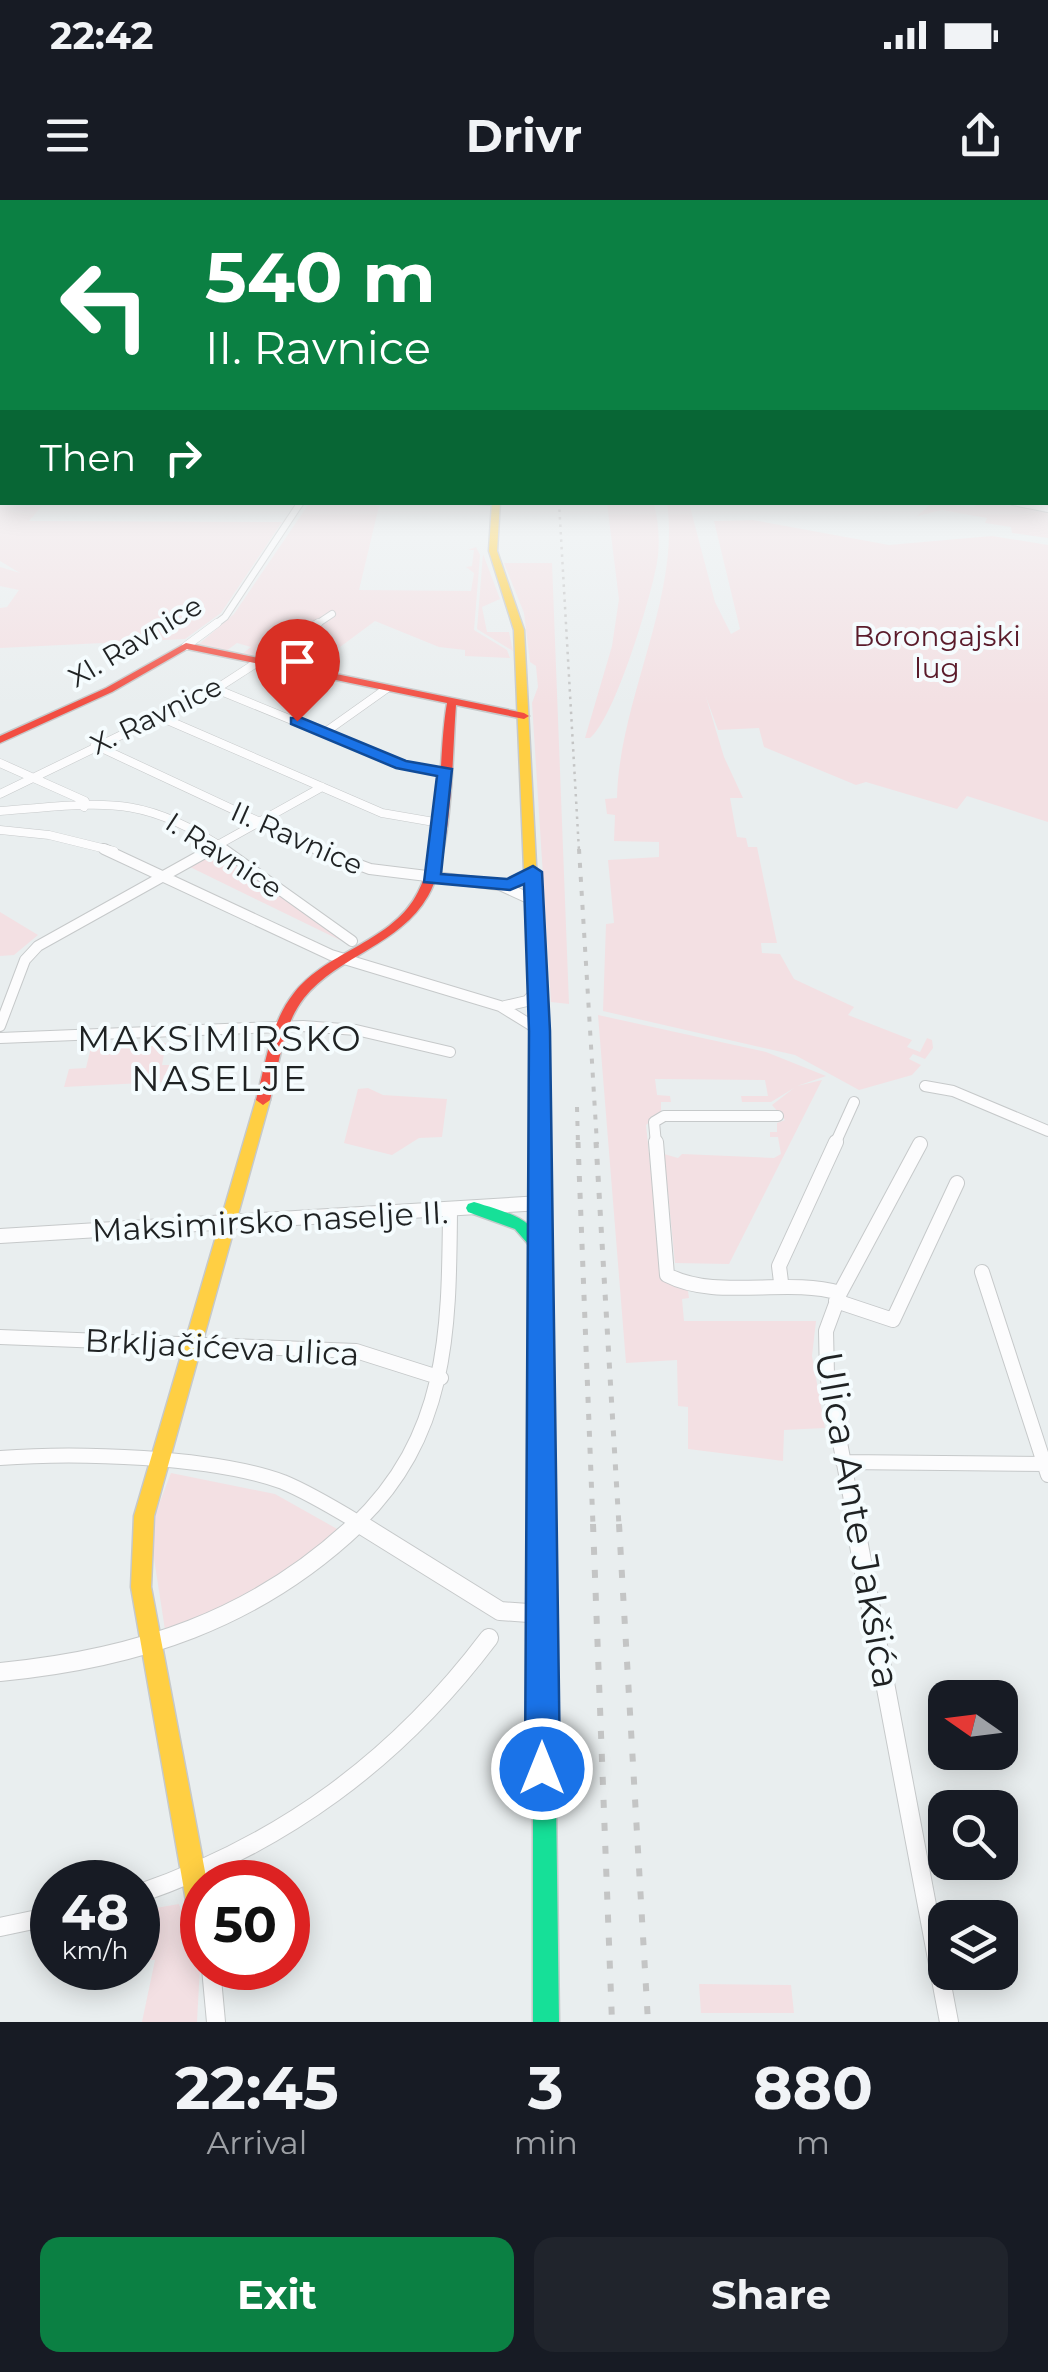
<!DOCTYPE html>
<meta charset="utf-8">
<style>
:root{--surface:#171b24;--page:#20242c;--text:#f1f3f6;--muted:#9ea1a6;--accent:#0b8043}
body{margin:0;font-family:Montserrat,sans-serif;background:var(--page);color:var(--text);height:100vh;display:flex;flex-direction:column;font-size:38px;white-space:nowrap}
*{box-sizing:border-box;margin:0}
p{font-size:32px;color:var(--muted)}
.icon{flex:none;width:55px;height:55px;fill:none;stroke:currentColor;stroke-width:2;stroke-linecap:round;stroke-linejoin:round}
.map{position:relative;height:1822px;overflow:hidden}
.sheet{display:flex;flex-direction:column;background:var(--surface);flex:1}
.sheet>*{flex:none}
.hud{position:absolute;left:0px;top:0px;width:1050px;height:305px;box-shadow:0 5px 25px #0003;background:#0b8043;color:#fff;overflow:hidden}
.needle{width:65px;rotate:284deg}
.controls{position:absolute;left:928px;top:1480px;display:grid;gap:20px}
.controls a{display:grid;place-items:center;width:90px;height:90px;border-radius:20px;background:var(--surface);box-shadow:0 5px 25px #0003;font-size:50px}
.speed{position:absolute;left:30px;top:1660px;display:flex;gap:20px;font-size:50px;font-weight:700;text-align:center}
.speed>*{display:grid;place-content:center;width:130px;height:130px;border-radius:50%;background:var(--surface);box-shadow:0 5px 25px #0003;line-height:1}
.speed small{font-size:25px;font-weight:400}
.speed .limit{border:15px solid #d22;background:#fff;color:#111}
.pin{position:absolute;display:grid;place-items:center;width:85px;height:85px;color:#fff;margin:-102px -42px;border-radius:50% 50% 50% 0;rotate:-45deg;box-shadow:0 0 10px #0007}
.pin .icon{rotate:45deg}
.me{position:absolute;width:110px;margin:-55px;rotate:0deg;stroke-linejoin:round;filter:drop-shadow(0 0 8px #0008)}
.turn{display:flex;align-items:center;gap:35px;height:210px;padding:0 40px;font-size:45px}
.turn .icon{width:130px;height:130px;stroke-width:2.5}
.turn b{display:block;font-size:70px;line-height:85px}
.then{display:flex;align-items:center;height:95px;padding:0 40px;background:#0003;gap:20px;font-size:38px}
.eta{display:flex;justify-content:space-evenly;align-items:center;height:170px;text-align:center}
.eta b{font-size:60px;font-weight:700;line-height:70px}
.action{display:flex;gap:20px;margin-top:auto;padding:20px 40px}
.action a{flex:1;height:115px;border-radius:20px;background:var(--accent);color:#fff;font-size:40px;font-weight:700;line-height:115px;text-align:center}
.action a+a{background:var(--page);color:var(--text)}
.status{display:flex;justify-content:space-between;align-items:center;height:70px;padding:0 50px;background:var(--surface);direction:ltr}
.status svg{height:28px;fill:currentColor}
header{display:flex;justify-content:space-between;align-items:center;height:130px;padding:0 40px;background:var(--surface);font-size:45px;font-weight:700}
.map>svg:first-child{display:block}
</style>
<div class="status"><b>22:42</b><svg viewBox="0 0 49 12"><path d="M0 12V9h3v3zM5 12V6h3v6zM10 12V3h3v9zM15 12V0h3v12zM26 1h20v11H26zM47 4h2v5h-2z"/></svg></div>
<header><svg class="icon" aria-label="menu" viewBox="0 0 24 24"><path d="M4 6h16M4 12h16M4 18h16"/></svg>Drivr<svg class="icon" aria-label="share" viewBox="0 0 24 24"><path d="M12 15V3M7 8l5-5 5 5M5 13v7h14v-7"/></svg></header>
<div class="map">
<svg width="1048" height="1822" viewBox="0 0 1048 1822">
<rect width="100%" height="100%" fill="#e9eeef"/>
<path fill="#f3e0e3" d="M318,302L379,306L359,390L471,391L474,373L466,367L472,366L474,350H468L476,347L480,355L474,430L507,450L510,458L465,456V450L439,447L375,421L313,467L270,458L330,417L326,414L257,458L242,454L251,447L237,443L226,451L199,444L234,414L308,305Z
M607,303H654C659,325 661,349 655,372C648,406 614,519 590,538H585L612,446L619,399Z
M667,303H689L715,402L731,434L740,429L714,321L753,320L889,345L992,336L1048,345V622L967,596L957,609L866,582L856,585L764,547L759,528L718,530L706,497L724,557L743,598H730L737,637L746,638L748,647H757L777,743H761L762,753L780,754L794,779L854,807L848,815L912,840L907,847L920,852L927,838L932,840L933,848L925,859L913,854L909,859L921,865L912,875L859,890L795,855L603,811L606,724L614,723L608,660L659,657V642L614,641L615,615L607,614L605,599L617,598C619,501 681,395 667,303Z
M932,303L974,307L977,304L972,303L1048,309V338L1012,333L1011,327L985,323L987,318L942,310L917,316Z
M0,306L41,307L29,321L282,322L221,413L185,439L0,448V408L7,407L19,390L0,386V367L20,373L0,361Z
M483,354L500,399L482,407L487,432H509L513,451L477,429Z
M504,363H552L569,804L551,802L532,503L538,487L536,466L530,462L524,413Z
M214,649L348,744L190,667Z
M0,712L38,735L14,755L0,756Z
M598,815L766,852L826,876L797,886L822,880L729,1064L675,1063L664,954L678,958L682,954L774,958L781,954L778,937H770V932H777V923L785,920L772,905L794,888L771,902H742L741,896H768L765,880L655,879L657,895L670,896L671,902H661V912L646,925L662,1080L688,1091L689,1098L682,1099L684,1121H816L812,1156L825,1228L784,1230L783,1261L688,1249V1207L678,1206L677,1160L626,1163Z
M166,843L162,865H177L175,874L164,875L162,882L64,887L69,869L86,868L91,847Z
M368,888L383,895L447,899L442,937L419,938L392,955L344,943L358,889Z
M171,1273L275,1294L339,1330C285,1378 234,1407 165,1430L153,1352L154,1317Z
M179,1704L200,1766L197,1822H142L155,1760L138,1759V1711Z
M699,1784L791,1785L794,1813H701Z"/>
<g fill="none" stroke-linecap="round" stroke-linejoin="round">
<g stroke="#c6c9ca" stroke-width="8">
<path id="street-far4" d="M1013,302L1048,309
M213,426L225,417L301,302
M314,426L332,414"/>
</g>
<g stroke="#c6c9ca" stroke-width="9">
<path id="street-far3" d="M186,446L217,423
M216,489L402,565L446,573
M158,516L382,613L440,623
M324,533L386,489
M95,545L322,651
M0,563L85,601L84,607
M0,594L216,489L318,423
M0,611C99,604 140,591 227,651
M0,630L49,635L114,651
M207,651L322,587"/>
</g>
<g stroke="#c6c9ca" stroke-width="12">
<path id="street-far2" d="M104,649L331,755L500,806L539,830
M223,649L352,741
M316,649L370,669L500,685L535,701
M505,806L527,801L539,788
M0,826L25,760L38,746L212,649
M0,838L303,826L356,830L450,852
M925,886L953,891L1048,931
M656,944L654,922L664,916H778
M835,944L854,902"/>
</g>
<g stroke="#c6c9ca" stroke-width="16">
<path id="street-far1" d="M656,942L667,1075C717,1101 785,1077 840,1093L826,1131L827,1175L856,1326
M0,1036L541,1003
M982,1072L1048,1275
M781,1082L779,1066L836,942
M840,1093L920,944
M836,1101L893,1120L957,983
M0,1137L356,1151L441,1178
M0,1258C76,1252 212,1256 283,1282C310,1293 339,1311 364,1326
M843,1262L1048,1264
M354,1326C449,1236 449,1131 450,1010"/>
</g>
<g stroke="#c6c9ca" stroke-width="20">
<path id="street" d="M360,1324L500,1411L542,1414
M855,1324L949,1822
M0,1472C136,1459 256,1420 357,1324
M138,1694C283,1644 397,1560 489,1438
M0,1727L52,1716
M211,1768L216,1822"/>
</g>
<g stroke="#c6c9ca" stroke-width="3">
<path id="fast" d="M0,296H2V300H0Z
M455,302H499L500,303L496,305Z
M474,1002C509,1013 528,1016 549,1048L547,1052H535L515,1029L468,1012L466,1008L468,1004Z
M543,1368L550,1371L553,1378L559,1822H533V1378L536,1371Z"/>
</g>
<g stroke="#c6c9ca" stroke-width="3">
<path id="slow" d="M492,302H500L497,351L524,430L546,860L539,865L532,860L514,430L489,351Z
M263,895L270,900L154,1316L151,1387L207,1682H202V1736L193,1733L190,1724L131,1387L134,1316L256,900Z"/>
</g>
<g stroke="#c6c9ca" stroke-width="3">
<path id="jam" d="M186,443L524,513L529,516L524,519L456,505C452,555 453,653 428,696C400,745 339,755 304,798C282,826 279,866 270,900L263,905L256,900C266,863 270,823 294,793C328,750 393,742 418,692C445,640 437,560 447,503L187,449L112,492L0,543V536L106,488Z
M539,855L546,860L553,1378L550,1385L543,1388L536,1385L533,1378L532,860Z"/>
</g>
<use href="#street-far4" stroke="#fcfcfd" stroke-width="6"/>
<use href="#street-far3" stroke="#fcfcfd" stroke-width="8"/>
<use href="#street-far2" stroke="#fcfcfd" stroke-width="10"/>
<use href="#street-far1" stroke="#fcfcfd" stroke-width="14"/>
<use href="#street" stroke="#fcfcfd" stroke-width="18"/>
<use href="#fast" fill="#16e098" fill-rule="evenodd"/>
<use href="#slow" fill="#ffcf43" fill-rule="evenodd"/>
<use href="#jam" fill="#f24e42" fill-rule="evenodd"/>
<path stroke="#c4c5c5" stroke-width="2.5" stroke-dasharray="2.5 5" stroke-linecap="butt" d="M559,302L579,651"/>
<path stroke="#c4c5c5" stroke-width="4" stroke-dasharray="5 9" stroke-linecap="butt" d="M579,649L597,944
M577,907L578,944"/>
<path stroke="#c4c5c5" stroke-width="5" stroke-dasharray="6 11" stroke-linecap="butt" d="M578,942L593,1326
M596,942L619,1326"/>
<path stroke="#c4c5c5" stroke-width="6" stroke-dasharray="8 15" stroke-linecap="butt" d="M593,1324L612,1822
M619,1324L648,1822"/>
</g>
<linearGradient id="sky" x2="0" y2="1"><stop stop-color="#a2b5d6"/><stop offset="0.5" stop-color="#f5f7f8"/><stop offset="1" stop-color="#f5f7f8" stop-opacity="0"/></linearGradient>
<rect width="1048" height="507" fill="url(#sky)"/>
<path fill="#1a73e8" stroke="#114b97" stroke-width="2.5" d="M291,518H302L406,561L452,569L441,674L507,679L533,666L542,672L550,831L560,1569L555,1582L542,1587L530,1582L525,1569L529,831L524,684L510,690L424,682L437,576L396,568L291,524Z"/>
<g text-anchor="middle" dominant-baseline="central" stroke-width="8" stroke-linejoin="round" paint-order="stroke">
<g font-size="28" fill="#5a1b2a" stroke="#f5fcfe">
<text x="937" y="436">Borongajski<tspan x="937" dy="32">lug</tspan></text>
</g>
<g font-size="28" fill="#1f2223" stroke="#f5fcfe">
<text transform="translate(135 441) rotate(-31)">XI. Ravnice</text>
<text transform="translate(156 515) rotate(-26)">X. Ravnice</text>
<text transform="translate(297 638) rotate(24)">II. Ravnice</text>
<text transform="translate(224 655) rotate(33)">I. Ravnice</text>
</g>
<g font-size="32" fill="#1f2223" stroke="#f5fcfe">
<text transform="translate(270 1021) rotate(-3)">Maksimirsko naselje II.</text>
<text transform="translate(222 1147) rotate(3)">Brkljačićeva ulica</text>
</g>
<g font-size="35" letter-spacing="2.5" fill="#1f2223" stroke="#f5fcfe">
<text x="220" y="838">MAKSIMIRSKO<tspan x="220" dy="40">NASELJE</tspan></text>
</g>
<g font-size="38" fill="#1f2223" stroke="#f5fcfe">
<text transform="translate(858 1320) rotate(80)">Ulica Ante Jakšića</text>
</g>
</g>
</svg>
<div class="controls">
<a><svg class="needle" viewBox="-14 -14 28 28"><path d="M0-13l5 13h-10z" fill="#e53935"/><path d="M0 13l5-13h-10z" fill="#9ea1a6"/></svg></a>
<a><svg class="icon" aria-label="search" viewBox="0 0 24 24"><circle cx="10" cy="10" r="6"/><path d="M15 15l6 6"/></svg></a>
<a><svg class="icon" aria-label="layers" viewBox="0 0 24 24"><path d="M12 4l9 5-9 5-9-5zM3 14l9 5 9-5"/></svg></a>
</div>
<div class="speed"><div>48<small>km/h</small></div><div class="limit">50</div></div>
<div class="pin" style="left:297px;top:521px;background:#d93025"><svg class="icon" aria-label="arrive" viewBox="0 0 24 24"><path d="M6 21V4h12l-3 4 3 4H6"/></svg></div>
<svg class="me" style="left:542px;top:1569px" viewBox="-20 -20 40 40"><circle r="17" fill="#1a73e8" stroke="#fff" stroke-width="3"/><path d="M0-11L8 9 0 5-8 9z" fill="#fff"/></svg>
<div class="hud">
<div class="turn"><svg class="icon" aria-label="left" viewBox="0 0 24 24"><path d="M17 20v-9H6M10 6l-5 5 5 5"/></svg><div><b>540 m</b>II. Ravnice</div></div>
<div class="then">Then<svg class="icon" aria-label="right" viewBox="0 0 24 24"><path d="M7 20v-9h11M14 6l5 5-5 5"/></svg></div>
</div>
</div>
<section class="sheet">
<div class="eta">
<div><b>22:45</b><p>Arrival</p></div>
<div><b>3</b><p>min</p></div>
<div><b>880</b><p>m</p></div>
</div>
<div class="action"><a>Exit</a><a>Share</a></div>
</section>
